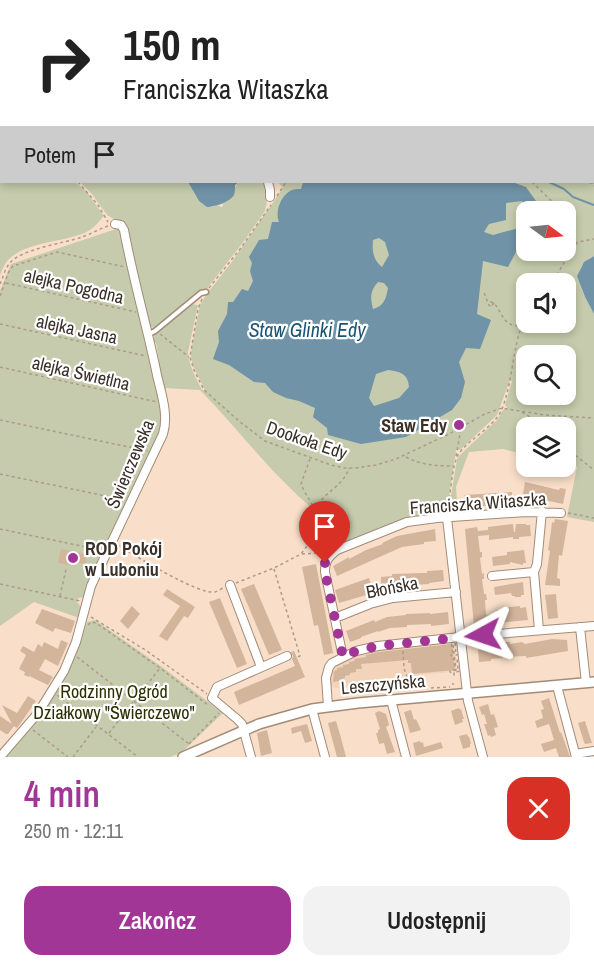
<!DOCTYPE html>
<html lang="pl">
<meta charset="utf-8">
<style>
:root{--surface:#fff;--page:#f2f2f2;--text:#222;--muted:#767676;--accent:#a23696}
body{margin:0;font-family:"Archivo Narrow",sans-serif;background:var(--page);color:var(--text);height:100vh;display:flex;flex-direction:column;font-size:22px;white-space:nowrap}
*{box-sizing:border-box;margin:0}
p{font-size:20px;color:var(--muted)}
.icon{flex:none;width:33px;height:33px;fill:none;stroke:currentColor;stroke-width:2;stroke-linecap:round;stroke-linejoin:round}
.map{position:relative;height:757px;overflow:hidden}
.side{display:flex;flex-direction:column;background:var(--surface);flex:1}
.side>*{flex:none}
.top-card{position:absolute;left:0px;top:0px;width:594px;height:183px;box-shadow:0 3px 9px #0003;background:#fff;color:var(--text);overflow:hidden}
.needle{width:39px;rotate:105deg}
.fabs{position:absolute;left:516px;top:201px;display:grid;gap:12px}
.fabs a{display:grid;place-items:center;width:60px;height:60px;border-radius:12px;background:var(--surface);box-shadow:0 3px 9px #0003;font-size:30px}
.pin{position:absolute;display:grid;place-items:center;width:51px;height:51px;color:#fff;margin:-62px -26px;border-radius:50% 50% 50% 0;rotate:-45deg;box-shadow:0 0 6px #0007}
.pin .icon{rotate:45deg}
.me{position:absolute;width:66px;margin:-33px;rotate:265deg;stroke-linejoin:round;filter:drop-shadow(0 0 4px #0008)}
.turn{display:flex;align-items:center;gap:21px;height:126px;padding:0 24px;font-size:27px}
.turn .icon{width:78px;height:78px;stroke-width:2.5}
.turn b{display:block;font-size:42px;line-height:51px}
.then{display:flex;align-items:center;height:57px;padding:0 24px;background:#0003;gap:12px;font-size:22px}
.round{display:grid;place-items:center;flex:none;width:63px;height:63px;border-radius:18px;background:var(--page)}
.head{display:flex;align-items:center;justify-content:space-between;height:102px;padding:0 24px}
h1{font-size:36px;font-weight:600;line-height:45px;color:var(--accent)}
.action{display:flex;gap:12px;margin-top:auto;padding:12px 24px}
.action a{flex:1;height:69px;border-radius:18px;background:var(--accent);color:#fff;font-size:24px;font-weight:600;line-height:69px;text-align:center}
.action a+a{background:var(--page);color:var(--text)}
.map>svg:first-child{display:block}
</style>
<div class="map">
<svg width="594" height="757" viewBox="0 0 594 757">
<rect width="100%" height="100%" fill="#f9dfc9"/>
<path fill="#f3d3b9" d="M455,642L457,670L450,672L350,682L346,688H335L331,685L330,671L332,667L357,654L365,652Z"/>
<path fill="#c5cbac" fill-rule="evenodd" d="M0,0H120V1L2,2L1,152H0Z
M402,0H594V256C566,269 584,295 594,314V522L567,517L577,467L566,464V428H526V455L503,449L469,452L456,487L458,514L448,515L457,459L460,455L497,420L503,410L506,409L507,407L505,405L512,381L510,380L497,415L460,450H456L446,515L422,518L332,550L322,558L315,531L314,510C272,475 238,429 200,390L166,388L165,404L156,362L159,360L156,343H154V336L156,333L190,304L198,305L188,352C189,366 196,378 202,390H205L193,366L191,356L192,346L200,305L206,295L231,263L283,188L278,182H592V2L400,1ZM526,212H566V250H526ZM526,284H566V322H526ZM526,356H566V394H526Z
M0,155H1L2,182H75L86,191L104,216C99,221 96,226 90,230C68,243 29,240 9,259C5,263 2,270 0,275Z
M80,182H188L199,201L212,207L217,205L221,207L223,206V203L232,197L236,185L239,182H264L267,201L265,211L244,241L205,291L201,290L163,323L154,328L149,326L121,223L107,215L91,193Z
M119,228L146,336L162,416V427L106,548L101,555V557L84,597L78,598L77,602L82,608L79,618L34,602L0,626V291L11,264Z
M95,620L162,667L223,713L181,753L170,757H4C27,730 52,703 68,671C76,655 81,638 87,622Z"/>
<path fill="#7193a7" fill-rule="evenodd" d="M445,0H594V109L593,112L592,2H446Z
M188,182H239L235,185C235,188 235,192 234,195C230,202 215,207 207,207L199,201Z
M303,182H514L515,183L526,187L536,201L527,211L522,201L506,203V220L489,224L484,232L493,235L526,226V246L517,250L508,267L483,261L477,314L491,320L480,349L466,348L459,362L465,382L461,398L452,410L406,437L361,444L328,435L327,428L313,417L315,408L299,401L286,398L273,392L265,383L254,382L229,365L213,359L219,342L218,331L227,314L228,302H233L242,289L248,291L253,281L250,271L252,263L249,257L259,240L268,239L272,222H279C275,212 280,197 290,191C294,189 297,189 301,189ZM379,238L385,242L389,255L382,267C373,260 372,251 373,240ZM378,282L384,283L388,288C386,299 384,306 373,309C370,298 370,291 378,282ZM388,370C400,372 408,373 409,387L399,398L374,406L369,398L376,374Z
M594,256V314L585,297L577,276L584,262Z"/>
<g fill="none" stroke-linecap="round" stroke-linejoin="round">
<path stroke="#7193a7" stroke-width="2" d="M403,2L404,0
M0,6H2
M549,182L564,189L573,197L594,205"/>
</g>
<path fill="#d3b59c" d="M525,482L559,490L560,488L566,489L563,504L525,496V495L523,494Z
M512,492V502H508V504L469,507L468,505H465L464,495Z
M555,519L568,521L562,556L559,555L557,578L560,579V586L545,585L550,551L548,550L551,531L552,522L554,523Z
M513,524L514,532H515L516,524H526V525H530L531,536L519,537V539H513V537L489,540V535L478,536L480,552H482V557L480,558L482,574L484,573V579H482L484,594H486L487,600H485L486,615L497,614L496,610H502V608L520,606V608L526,607L528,620L498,623L497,620L487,621V624L474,626L465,529L477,527L478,531L488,530V527Z
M435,529L436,541L424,542V544L402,547L337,576L333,566L349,557V559L366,550L383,544L382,543L397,536Z
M61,549L87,554L85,564L70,561L69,565L58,563Z
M524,550L526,563H523V565L510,562V564L493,566L492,557L507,555V552Z
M316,564L333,653L324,655L318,625L314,626L302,567Z
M443,570L444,581L429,583V584L393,586V587L381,588V577L392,576V574L421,573H427V571Z
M369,578L373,591L370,592V594L339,603L335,590Z
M523,582L524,595H521V597H515V596H512L511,593L495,595L494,587Z
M254,584L282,650L269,655L241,589Z
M167,589L195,607L188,618L184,616L167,641L159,636L180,606L163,595Z
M556,594L558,618L548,619L545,595Z
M220,598L247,664L237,668L209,602Z
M132,606L140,614L128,629L120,621Z
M42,609L75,621L71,633L55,628L53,632L35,623Z
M448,612L449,624L431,626V624L407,625V627L390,628L378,632V631L361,637V638L350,642L346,631L374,620L375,622L387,617L406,615V614L430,613V614Z
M552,639L567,640L568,651L526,658V656L503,657V658L491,659V661L479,662L478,649H481V647L501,644L504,645V642H510V644L522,642L525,644Z
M61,640L68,643L58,666L45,659L39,670L53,677L48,685L29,676V677L24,675L25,672L19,669L26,655L20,651L23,646L34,652L38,644L42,647L44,642L58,649Z
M452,644L455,670L412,674L411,663H408V660L361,664L362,669H356V672L350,673V675L345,676V678L339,680V681L333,682L334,671L337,670V668L343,667V665L349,664V662L355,661L354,659L366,657V655L379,652Z
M294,651L305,677L239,705L234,692L295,666L292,659L293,656L291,652Z
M28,696L36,701L20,724L17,728L14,726L8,734H6L0,730V716L12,724L2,705L17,713Z
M549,698L560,733L561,732L570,757H559L556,748L544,752L541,744L554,740L549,724L537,728L535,721L543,718L541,710L544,709L541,701Z
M488,704L491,715L494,714L498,727L494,728L496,735L491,737L490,735L488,736L484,724H487L484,714L482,715L479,707Z
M459,708L460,710L461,709L464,719H462L463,722L455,725L451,711Z
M411,710L414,720L416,719L421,730L410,733L404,712Z
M379,711L386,714L389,725L386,727L395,752L387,754L384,743L379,744L376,733H378V730L380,729L375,713Z
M336,721L341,738L346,757H337L330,731L328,723Z
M585,721L589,734L592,743L585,744L584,742L578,723Z
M307,724L312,741L305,743L301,731L292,734L291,728Z
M267,730L272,753L261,756L257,733Z
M467,734L468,737L469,736L471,744H470V747L463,749L459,736Z
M420,741L421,743L423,742L424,747L441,742L443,748L416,756L413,743Z"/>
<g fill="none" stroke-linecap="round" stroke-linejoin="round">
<g stroke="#a38b77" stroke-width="7">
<path id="service" d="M149,334L155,331L201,293L206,292"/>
</g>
<g stroke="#a38b77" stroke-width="10">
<path id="minor" d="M211,0V2
M268,182L270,190V197
M447,518L468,701L483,757
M492,576L534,572
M230,585L261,667
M335,618L370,604L393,598L456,592
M580,627L586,683
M539,630L534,572L537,564L542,511
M343,657L325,572C325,561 328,557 337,550L407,522L437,518L526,512L561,513
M557,686L576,757
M391,700L406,757
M328,706L326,678L329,667L332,663L356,651L378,646L460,637L594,626
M312,709L325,757
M575,754L594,751
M0,757L38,713L64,671L76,642L91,586L163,434C169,415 161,393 157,375C147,326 133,279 124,230L121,225L115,224
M251,757L242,724L237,719L212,698L217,687L287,656"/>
</g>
<g stroke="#a38b77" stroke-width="12">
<path id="tertiary" d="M183,757L259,724L312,709L358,703L594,682"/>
</g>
<path stroke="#ad9a89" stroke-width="1.5" stroke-dasharray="3 3" stroke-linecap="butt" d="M592,136L594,130
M592,142L594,136
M592,149L594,143
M0,153L2,154
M592,180L594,182
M78,182L98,205L108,222
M532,182L563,212
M589,182L594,186
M591,182L594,184
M277,196L286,182
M566,214L568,222L569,238L573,241L577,242
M569,239V252
M6,283L136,312
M0,284C3,278 5,268 10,263C21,249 65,243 82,237C91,234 99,229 108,226
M549,284L557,275L573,247L578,242L594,239
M209,288L240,249L271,205
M484,293L488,303
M0,296L9,271L13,266L57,252L125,267
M202,299L198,309L190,357L194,370L204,390L240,422L265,441L331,465L345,468H355L376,465L396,459L449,434L485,414L502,408L544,415L594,418
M494,303L491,307L488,304L491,302L494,303C503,314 503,326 520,326
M0,324L146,356
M160,334L189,357
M0,367L157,402
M522,412L540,423L545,428
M0,420L148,451
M566,448L594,470
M456,456L461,429
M406,457C420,465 438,466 454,466
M310,459L301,484L304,491L311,502L314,510L315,531L322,555
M0,474L125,500
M315,510C322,493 344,486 349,468
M448,510C450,497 452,465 458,455C468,439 494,428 502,409C514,378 512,344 526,315
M568,513L594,518
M0,529L86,547L100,551
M118,545C134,555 198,595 215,592C218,591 221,589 223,588
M302,554L321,553
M274,569L300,656L295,658
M236,583L274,568L301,554L316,534
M0,584L80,601
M60,596L66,569
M91,617L147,651L207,694
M88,625L91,622L96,623L160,668L208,705
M451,641H455L456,655L460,654V658L457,659L458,669H462V671L454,672V675L450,672V670H455L454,659H452L451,655H453Z
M453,645L456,670L454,671
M403,651L404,668L409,684V690
M77,657L189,744
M453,683V685
M431,688L450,687
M57,695L138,757
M33,730L68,757
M109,733L160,668
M189,744L219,713
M73,757L96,727"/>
<use href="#service" stroke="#fff" stroke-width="4"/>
<use href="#minor" stroke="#fff" stroke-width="8"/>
<use href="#tertiary" stroke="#fff" stroke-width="9"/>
</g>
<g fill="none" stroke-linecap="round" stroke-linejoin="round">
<path stroke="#a23696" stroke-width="10" stroke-dasharray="0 18" d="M325,563V572L343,657L356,651L378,646L483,635"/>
</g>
<g fill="#a23696" stroke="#fff" stroke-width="2">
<circle cx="459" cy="425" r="6"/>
<circle cx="73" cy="558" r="6"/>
</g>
<g text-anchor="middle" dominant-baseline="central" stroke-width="4.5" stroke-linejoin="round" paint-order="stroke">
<g font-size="18" fill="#3a3028" stroke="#fff">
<text transform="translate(74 286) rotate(13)">alejka Pogodna</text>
<text transform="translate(77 329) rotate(12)">alejka Jasna</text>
<text transform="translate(81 373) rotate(13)">alejka Świetlna</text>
<text transform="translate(307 440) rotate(19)">Dookoła Edy</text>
<text transform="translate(130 464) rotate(-67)">Świerczewska</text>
<text transform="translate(478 503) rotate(-4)">Franciszka Witaszka</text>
<text transform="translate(392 587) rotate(-11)">Błońska</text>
<text transform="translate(383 684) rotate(-5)">Leszczyńska</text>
</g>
<g font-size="18" font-weight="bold" fill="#3a3028" stroke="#fff" text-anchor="end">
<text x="447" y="425">Staw Edy</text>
<text x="85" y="548" text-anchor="start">ROD Pokój<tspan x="85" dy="21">w Luboniu</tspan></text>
</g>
<g font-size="18" fill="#2b2f03" stroke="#fff">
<text x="114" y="691">Rodzinny Ogród<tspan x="114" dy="21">Działkowy "Świerczewo"</tspan></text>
</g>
<g font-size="20" font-style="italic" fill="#185574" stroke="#fff">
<text x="307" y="329">Staw Glinki Edy</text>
</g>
</g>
</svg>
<div class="fabs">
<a><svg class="needle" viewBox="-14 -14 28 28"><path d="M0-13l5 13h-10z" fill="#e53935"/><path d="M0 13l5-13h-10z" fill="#767676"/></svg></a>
<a><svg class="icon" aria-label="sound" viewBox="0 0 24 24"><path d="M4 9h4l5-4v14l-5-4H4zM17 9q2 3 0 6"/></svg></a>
<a><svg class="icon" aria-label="search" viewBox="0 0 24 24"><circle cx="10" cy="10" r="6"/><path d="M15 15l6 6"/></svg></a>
<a><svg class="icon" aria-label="layers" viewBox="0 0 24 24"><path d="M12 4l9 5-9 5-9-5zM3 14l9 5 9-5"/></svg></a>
</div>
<div class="pin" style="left:325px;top:563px;background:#d93025"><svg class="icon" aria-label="arrive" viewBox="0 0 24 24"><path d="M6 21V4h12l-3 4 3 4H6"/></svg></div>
<svg class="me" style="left:483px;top:635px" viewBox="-20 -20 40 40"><path d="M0-17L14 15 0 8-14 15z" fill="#a23696" stroke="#fff" stroke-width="4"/></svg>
<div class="top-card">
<div class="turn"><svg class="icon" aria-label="right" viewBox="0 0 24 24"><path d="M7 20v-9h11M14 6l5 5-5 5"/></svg><div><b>150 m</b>Franciszka Witaszka</div></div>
<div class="then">Potem<svg class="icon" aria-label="arrive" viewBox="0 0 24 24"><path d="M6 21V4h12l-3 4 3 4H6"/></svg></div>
</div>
</div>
<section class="side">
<div class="head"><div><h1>4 min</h1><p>250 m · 12:11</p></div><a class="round" style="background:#d93025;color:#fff"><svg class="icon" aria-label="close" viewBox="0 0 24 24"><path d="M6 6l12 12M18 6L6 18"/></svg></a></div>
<div class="action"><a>Zakończ</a><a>Udostępnij</a></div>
</section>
